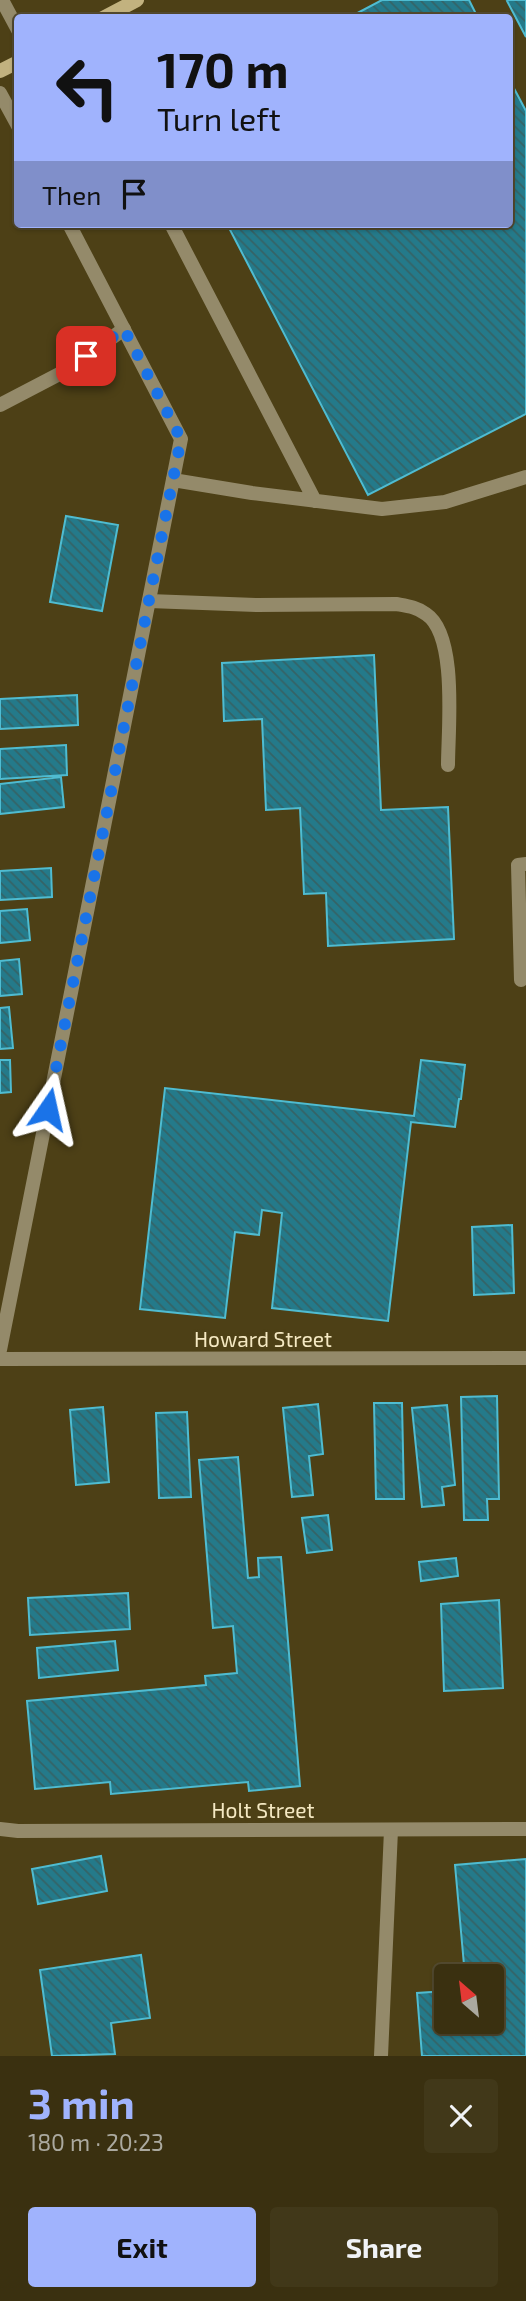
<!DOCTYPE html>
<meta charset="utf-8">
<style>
:root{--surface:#3a3010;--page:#413819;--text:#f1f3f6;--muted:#aba99f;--line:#544b30;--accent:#a0b3fd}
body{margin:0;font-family:"Exo 2",sans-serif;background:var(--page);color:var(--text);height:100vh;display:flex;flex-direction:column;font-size:26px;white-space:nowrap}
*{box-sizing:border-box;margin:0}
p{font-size:23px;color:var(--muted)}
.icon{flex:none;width:38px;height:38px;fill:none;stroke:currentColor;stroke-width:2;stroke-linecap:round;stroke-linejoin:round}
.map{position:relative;height:2056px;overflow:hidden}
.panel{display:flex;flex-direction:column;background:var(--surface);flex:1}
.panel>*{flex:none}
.hud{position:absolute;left:14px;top:14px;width:499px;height:214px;border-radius:7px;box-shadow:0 2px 5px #0004,0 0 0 2px var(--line);background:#a0b3fd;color:#111;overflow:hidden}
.needle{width:46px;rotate:332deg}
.buttons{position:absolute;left:434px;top:1964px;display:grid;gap:14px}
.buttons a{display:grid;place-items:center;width:70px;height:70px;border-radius:7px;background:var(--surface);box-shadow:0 2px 5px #0004,0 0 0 2px var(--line);font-size:35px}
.pin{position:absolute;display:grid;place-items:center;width:60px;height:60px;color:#fff;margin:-30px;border-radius:14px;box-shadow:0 4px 10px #0006}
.me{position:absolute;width:77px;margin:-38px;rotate:11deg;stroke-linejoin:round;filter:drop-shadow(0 0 5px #0008)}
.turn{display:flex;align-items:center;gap:24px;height:147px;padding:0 28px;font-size:32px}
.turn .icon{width:91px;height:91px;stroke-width:2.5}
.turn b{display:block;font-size:49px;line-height:60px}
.then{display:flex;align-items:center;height:66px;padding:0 28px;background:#0003;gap:14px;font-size:26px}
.round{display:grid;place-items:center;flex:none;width:74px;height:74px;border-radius:7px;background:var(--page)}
.headline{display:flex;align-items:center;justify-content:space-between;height:119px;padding:0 28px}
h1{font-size:42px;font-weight:700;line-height:52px;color:var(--accent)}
.primary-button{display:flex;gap:14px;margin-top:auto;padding:14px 28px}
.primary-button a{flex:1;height:80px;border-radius:7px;background:var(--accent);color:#111;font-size:28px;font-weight:700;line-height:80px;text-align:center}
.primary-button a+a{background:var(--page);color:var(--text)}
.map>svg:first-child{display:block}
</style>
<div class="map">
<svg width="526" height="2056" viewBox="0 0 526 2056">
<defs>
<pattern id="building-back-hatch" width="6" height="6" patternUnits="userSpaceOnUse" patternTransform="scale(1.75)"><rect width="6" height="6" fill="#247a8a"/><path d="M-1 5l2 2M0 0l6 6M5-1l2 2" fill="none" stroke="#356366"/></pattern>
</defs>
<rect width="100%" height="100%" fill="#4d4016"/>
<path fill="url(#building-back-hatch)" stroke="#4fbcd1" stroke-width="2" d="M382,0H469L478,18H348Z
M509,0H526V37L507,1Z
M509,79L526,111V414L368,495L227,224H509Z
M66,516L118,525L102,611L50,602Z
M374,655L381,810L448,807L454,939L328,946L326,893L304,894L300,808L266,810L262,719L224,721L222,663Z
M77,695L78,725L0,729V699Z
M66,745L67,775L0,779V749Z
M61,777L64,807L0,814V784Z
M51,868L52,897L0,900V871Z
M27,909L30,940L0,943V911Z
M19,959L22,994L0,996V961Z
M9,1007L13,1048L0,1049V1008Z
M0,1060H10L11,1092L0,1093Z
M421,1060L465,1065L461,1099H459L455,1127L411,1122L388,1321L272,1308L282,1213L262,1210L259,1235L235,1232L225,1318L140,1309L165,1088L414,1116Z
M512,1225L514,1293L474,1295L472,1227Z
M497,1396L499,1499H487L488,1520H464L461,1397Z
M374,1403H402L404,1499H376Z
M318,1404L323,1454L309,1456L313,1495L292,1497L283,1408Z
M447,1405L455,1485L442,1487L444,1505L422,1507L412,1408Z
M103,1407L109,1482L76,1485L70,1410Z
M187,1412L191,1497L159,1498L156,1413Z
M238,1457L248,1578L259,1577L258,1558L281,1557L300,1786L249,1791L248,1782L111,1794L110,1782L35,1789L27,1701L206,1685L205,1676L237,1673L233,1626L213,1628L199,1460Z
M328,1515L332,1550L307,1553L302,1518Z
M456,1558L458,1576L421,1581L419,1562Z
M128,1593L130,1629L30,1635L28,1598Z
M499,1600L503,1688L444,1691L441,1604Z
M115,1641L118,1670L39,1678L37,1648Z
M101,1856L107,1891L38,1904L32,1869Z
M526,1859V2056H422L417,1993L446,1991V2021H492V1976H465L455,1865Z
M141,1955L150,2018L111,2023L115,2054L52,2056L40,1970Z"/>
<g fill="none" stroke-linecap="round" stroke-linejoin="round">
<path stroke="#948a6a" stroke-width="14" d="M2,0L18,30
M171,224L315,501
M0,405L67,370L124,329
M173,480L252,493L382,509L445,502L526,477
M149,601L257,605L396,604C407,606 417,607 426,614C458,635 448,730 448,765
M521,980L518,865L526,864
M381,2056L391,1830"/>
<path stroke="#948a6a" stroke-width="14" d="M0,93L18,126
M0,1350L181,439L69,224
M0,1359L526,1358
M0,1829L18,1831L526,1829"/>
<path stroke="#c2b27f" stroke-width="14" d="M103,18L137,0
M0,71L18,62"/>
</g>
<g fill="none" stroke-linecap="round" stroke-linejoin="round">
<path stroke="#1a73e8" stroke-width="12" stroke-dasharray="0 21.6" d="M48,1109L181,439L124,329L86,356"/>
</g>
<g text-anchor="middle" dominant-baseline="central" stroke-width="6" stroke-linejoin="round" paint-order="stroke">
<g font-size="21" fill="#f5e9c3" stroke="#4d4016">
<text x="263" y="1338">Howard Street</text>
<text x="263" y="1809">Holt Street</text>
</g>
</g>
</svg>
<div class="buttons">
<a><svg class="needle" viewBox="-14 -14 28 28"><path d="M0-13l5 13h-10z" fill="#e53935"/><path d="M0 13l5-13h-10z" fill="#aba99f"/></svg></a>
</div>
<div class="pin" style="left:86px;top:356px;background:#d93025"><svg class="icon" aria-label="arrive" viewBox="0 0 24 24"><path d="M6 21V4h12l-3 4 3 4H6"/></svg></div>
<svg class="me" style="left:48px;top:1109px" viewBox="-20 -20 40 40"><path d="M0-17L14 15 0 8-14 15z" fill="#1a73e8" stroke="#fff" stroke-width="4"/></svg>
<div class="hud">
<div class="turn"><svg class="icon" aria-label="left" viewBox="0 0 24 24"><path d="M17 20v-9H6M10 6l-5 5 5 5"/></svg><div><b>170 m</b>Turn left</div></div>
<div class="then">Then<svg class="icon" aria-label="arrive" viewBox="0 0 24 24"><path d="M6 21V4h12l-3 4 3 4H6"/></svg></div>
</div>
</div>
<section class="panel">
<div class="headline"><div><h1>3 min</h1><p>180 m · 20:23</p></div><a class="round"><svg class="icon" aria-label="close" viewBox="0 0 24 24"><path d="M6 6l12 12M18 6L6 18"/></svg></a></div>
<div class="primary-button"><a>Exit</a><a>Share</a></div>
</section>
